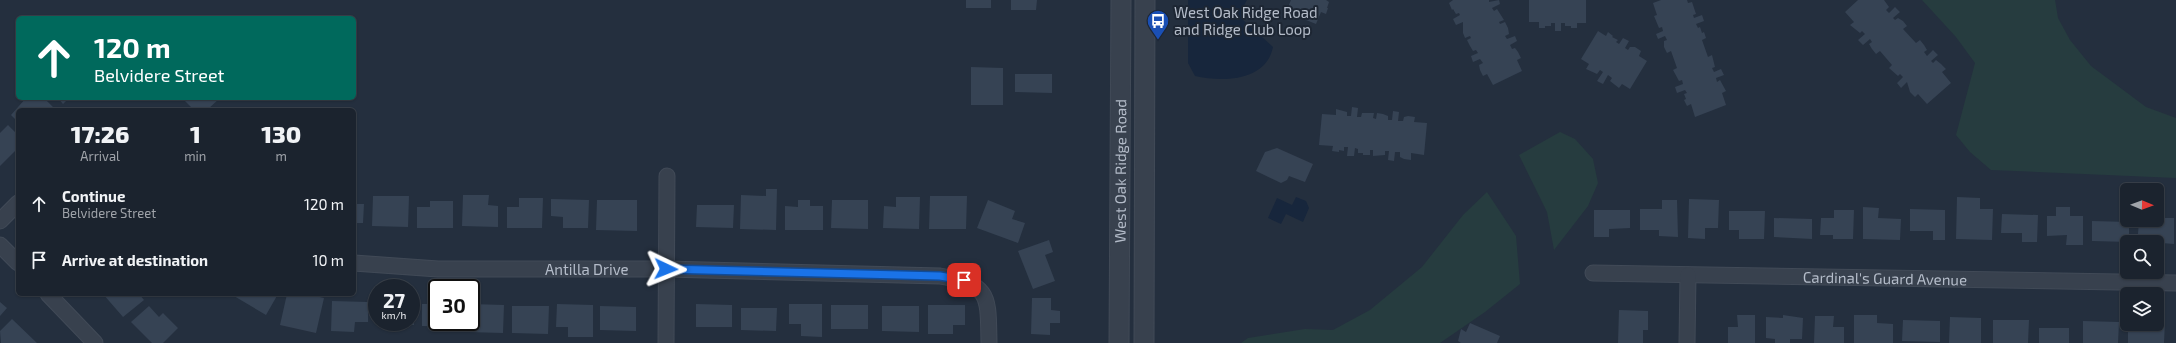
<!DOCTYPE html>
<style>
:root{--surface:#1b232e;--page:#242b36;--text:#f1f3f6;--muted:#a0a4aa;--line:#39404a}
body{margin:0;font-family:"Exo 2",sans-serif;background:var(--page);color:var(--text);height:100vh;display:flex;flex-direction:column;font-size:15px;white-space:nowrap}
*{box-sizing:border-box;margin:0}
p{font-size:13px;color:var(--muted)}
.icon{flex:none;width:22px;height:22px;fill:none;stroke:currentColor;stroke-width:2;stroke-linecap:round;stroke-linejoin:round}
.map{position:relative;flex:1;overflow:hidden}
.side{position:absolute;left:16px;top:108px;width:340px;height:188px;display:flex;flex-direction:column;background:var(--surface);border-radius:6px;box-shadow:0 1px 3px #0004,0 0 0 1px var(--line)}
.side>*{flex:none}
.top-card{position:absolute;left:16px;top:16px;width:340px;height:84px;border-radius:6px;box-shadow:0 1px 3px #0004,0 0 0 1px var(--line);background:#00695c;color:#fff;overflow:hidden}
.needle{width:26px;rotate:91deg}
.fabs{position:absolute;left:2120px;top:183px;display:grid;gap:8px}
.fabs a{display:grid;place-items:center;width:44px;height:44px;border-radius:6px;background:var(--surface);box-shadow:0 1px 3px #0004,0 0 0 1px var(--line);font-size:20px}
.speed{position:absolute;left:368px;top:279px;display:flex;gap:8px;font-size:20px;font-weight:700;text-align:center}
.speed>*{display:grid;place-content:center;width:52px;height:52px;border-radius:50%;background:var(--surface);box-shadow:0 1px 3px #0004,0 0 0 1px var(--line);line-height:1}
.speed small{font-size:10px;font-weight:400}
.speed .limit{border:2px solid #111;border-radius:6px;background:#fff;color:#111}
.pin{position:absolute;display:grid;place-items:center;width:34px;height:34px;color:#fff;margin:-17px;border-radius:8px;box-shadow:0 2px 6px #0006}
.me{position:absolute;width:44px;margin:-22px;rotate:92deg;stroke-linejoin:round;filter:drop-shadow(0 0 3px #0008)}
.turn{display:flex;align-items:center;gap:14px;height:84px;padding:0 12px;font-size:18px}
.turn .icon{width:52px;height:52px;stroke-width:2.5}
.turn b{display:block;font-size:28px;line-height:34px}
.eta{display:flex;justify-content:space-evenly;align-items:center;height:68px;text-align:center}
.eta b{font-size:24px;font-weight:800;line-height:28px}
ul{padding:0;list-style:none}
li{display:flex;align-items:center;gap:12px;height:56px;padding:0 12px}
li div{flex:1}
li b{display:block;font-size:15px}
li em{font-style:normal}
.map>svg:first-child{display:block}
</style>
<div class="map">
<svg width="2176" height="343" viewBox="0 0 2176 343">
<rect width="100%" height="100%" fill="#242f3e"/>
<path fill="#263c3f" d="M1922,0H2055L2058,18L2070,40L2091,66L2146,107L2176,118V178L1991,170L1970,152L1956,135L1975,63L1956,37Z
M1560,132L1575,139L1593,159L1598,183L1588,206L1554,250L1547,212L1519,155Z
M1487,192L1516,236L1520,284L1485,312L1440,343H1241L1248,338L1305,329L1333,330L1370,310L1422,267L1463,215Z"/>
<path fill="#17263c" d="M1188,0H1247L1243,7V20L1273,47C1266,82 1222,82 1195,76L1188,63Z
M1296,197L1306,201L1309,208L1303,222L1286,214L1281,224L1268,218L1277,198L1292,205Z"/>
<path fill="#364354" d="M966,0H991V8H966Z
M1011,0H1037L1036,10H1011Z
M1291,0H1326L1329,2L1327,8H1328L1326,14L1321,12L1316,24L1286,12Z
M1453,0H1489V2L1499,0L1500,4L1492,8L1494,11L1497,9L1504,20L1499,22L1500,24L1505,22L1508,28L1509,34L1505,36L1507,39L1515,36L1517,41L1510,45L1512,49L1515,48L1518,52L1521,58L1517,60L1522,71L1493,85L1487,74L1483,76L1480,70L1479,65L1483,63L1480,59L1473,62L1471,56L1478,53L1476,50L1473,51L1470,46L1467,40L1471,38L1470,36L1465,38L1463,33V22L1456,25L1453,19L1460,15L1459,13L1456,14L1453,9L1452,10L1449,3Z
M1529,0H1586V23H1577V28H1571V26H1565V23H1561V31H1555V23H1551V26H1545V28H1539V22H1529Z
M1661,0H1687L1688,3L1692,2L1696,14L1693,15L1694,18L1702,15L1704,21L1696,24L1698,28L1700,27L1702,33L1704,32L1706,38L1702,40L1708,57L1712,55L1715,67L1712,68L1714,72L1721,69L1724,75L1716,78L1717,82L1720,80L1726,91L1722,93L1726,105L1695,117L1691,104L1687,106L1684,100L1686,99L1684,94L1687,93L1685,90L1677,93L1675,87L1683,84L1682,80L1679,81L1673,70L1677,68L1671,51L1667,53L1664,47V41L1667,40L1665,36L1658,39L1656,34L1663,31L1662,27L1659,28L1654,16L1657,15L1653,3Z
M1858,0H1884L1889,7L1886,10L1889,13L1895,7L1900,12L1893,18L1895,20L1898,18L1903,21L1907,26L1903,29L1916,43L1920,40L1924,45L1927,50L1924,52L1927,56L1933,50L1938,55L1931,61L1933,63L1936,60L1941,64L1946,69L1942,72L1951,83L1927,104L1918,94L1915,97L1910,92L1907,82L1901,88L1897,83L1903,77L1900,74L1898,76L1889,68L1892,65L1880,51L1876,54L1872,49L1869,44L1872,42L1870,39L1863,45L1858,40L1865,34L1862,31L1860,33L1850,25L1854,22L1845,12Z
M1598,31L1606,36L1608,32L1613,36L1612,37L1618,40L1616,42L1619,44L1623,38L1629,41L1625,48L1628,50L1630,47H1635L1641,51L1639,56L1647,61L1630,89L1622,84L1619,88L1610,81L1612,78L1608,75L1603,84L1597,81L1603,72L1600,70L1597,74L1586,69L1589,64L1581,59Z
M971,67L1003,68V105H971Z
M1015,74H1052V93L1015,92Z
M26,98H44L56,110H18V122L11,115Z
M58,98H69L63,104Z
M182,98H220L207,110H194Z
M1352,107L1358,108L1357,117H1361L1362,113H1374L1373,118L1376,119L1377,113L1383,114L1388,116V120H1392L1393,111L1399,112L1398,121H1403L1404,117L1408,116L1415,117L1414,122L1427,123L1424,155L1411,153V160L1404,159L1400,157V152H1395L1394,161L1388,160L1389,151H1385V155L1373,156V150H1370V155H1363V153H1358V149L1355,148L1354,156H1347L1348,147H1344V151L1339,150V152L1332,151L1333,146L1319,145L1322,114L1336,115V109L1347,112V116H1351Z
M8,125L18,135V148L0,166V133Z
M1277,148L1313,164L1305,182L1289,176L1287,180L1281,183L1256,171L1265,152Z
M766,189H777L776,230L740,229L741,195L766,196Z
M463,195H489L488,205L498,206V227L462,226Z
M373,196H409L408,227L372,226Z
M930,196H967L966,229H929Z
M896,197H920L919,229L883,228L884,206L896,207Z
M1957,197L1980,198V209H1993L1992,240L1956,239Z
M519,198H543L542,228H507V207H519Z
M551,199L589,200L588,228H563V217L551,216Z
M1689,199L1719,200L1718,228H1705V239L1688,238Z
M597,200H637V231L596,230Z
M798,200H810V206H823V230H785V206L798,207Z
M832,200H868V229L831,228Z
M988,200L1015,211L1012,219L1025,223L1018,243L977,228Z
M1662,200H1677L1678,237L1659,236V230H1640V209H1662Z
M430,201H453V228H417V207H430Z
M354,204H364L363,223H354Z
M697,205H734L733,228L696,227Z
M1863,207L1879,208L1878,218L1901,219L1900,240L1863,239Z
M2056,207H2070V216H2083V245H2066L2067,235L2047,236V216H2056Z
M1910,209L1945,210V240H1933V231H1910Z
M1594,210H1630V228L1609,229V237H1594Z
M1834,210H1854L1853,239H1833V235H1820L1821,218H1834Z
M1729,211H1765L1764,239H1739V230H1729Z
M2002,214L2038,215L2037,242H2022V233H2001Z
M1774,218L1812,219V239L1774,237Z
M2157,218H2174V244L2149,242V234H2138L2139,220H2157Z
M2092,221L2129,222V242L2092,241Z
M1049,240L1053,252L1045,255L1055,281L1033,289L1018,251Z
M103,294H139L144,300L123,317Z
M236,294H278L266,315L234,296Z
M287,294H307L324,298L316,333L280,325Z
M1032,298H1051V310L1060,311V323H1050V335L1031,334Z
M332,301L368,302V322H355L354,332L331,331Z
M0,302L7,308L0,316Z
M411,303H414V325H378V322H411Z
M422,304H437V322H459V327L422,326Z
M471,304L504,305L503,333L467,332V322H471Z
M557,304L593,305V337H568V327H556Z
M696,304L732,305V327H696Z
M789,304H822V337L801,336V324H789Z
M831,305H868V329H831Z
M928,305H965V325H953V334H928Z
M149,306L159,317L163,313L178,328L163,343H152L131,322Z
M512,306H549L548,334L512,333Z
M600,306L636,307V331L600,330Z
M882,306H919V332L882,331Z
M741,308H777L776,331L741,330Z
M1619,310L1648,311V330H1643V343H1618Z
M1737,315H1755V343H1728V327H1738Z
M1783,315L1803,318L1802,339H1790V343H1775V339L1766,338V317L1783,318Z
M1854,315H1877V323L1893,324V343H1854Z
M1815,316H1834L1833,327H1844V343H1814Z
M1950,317L1981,318V343H1949Z
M12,319L37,343H1L0,331Z
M1903,320L1940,321V342L1902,341Z
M1993,320H2029L2028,343H1993Z
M2083,321L2119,322L2118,343H2083Z
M2157,321H2165L2164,343H2128V330H2142V324H2157Z
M1470,323L1500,336L1497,343H1461L1458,341L1461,329L1466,332Z
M2039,328H2069V343H2039Z"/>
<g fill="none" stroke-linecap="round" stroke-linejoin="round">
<g stroke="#414a57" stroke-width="17">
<g id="minor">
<path d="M0,221L18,203"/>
<path d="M0,245L18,263"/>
<path id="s1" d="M354,263L438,269H666L940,276C991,285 988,295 989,343"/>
<path id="s2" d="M1593,273L2176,283"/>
<path d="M48,294L95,343"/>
<path d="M666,343L667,176"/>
<path d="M1687,343L1688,275"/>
</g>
</g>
<g stroke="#414a57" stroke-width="21">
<g id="tertiary">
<path id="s3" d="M1119,343L1121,0"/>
<path d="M1144,343L1145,0"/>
</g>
</g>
<use href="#minor" stroke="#38414e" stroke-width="15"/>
<use href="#tertiary" stroke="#38414e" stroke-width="19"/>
</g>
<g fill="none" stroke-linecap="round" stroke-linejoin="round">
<g stroke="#114b97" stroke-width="10">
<path id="route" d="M666,269L940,276L964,280"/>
</g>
<use href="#route" stroke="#1a73e8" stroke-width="7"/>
</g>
<defs>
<g id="bus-pin" transform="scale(1.15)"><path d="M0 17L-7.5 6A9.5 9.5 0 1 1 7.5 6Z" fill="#1a4fb4" stroke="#1d2633"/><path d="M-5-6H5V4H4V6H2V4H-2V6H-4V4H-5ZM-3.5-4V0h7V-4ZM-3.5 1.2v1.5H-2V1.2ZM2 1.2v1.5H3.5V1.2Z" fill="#fff"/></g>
</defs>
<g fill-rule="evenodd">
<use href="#bus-pin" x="1158" y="21"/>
</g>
<g text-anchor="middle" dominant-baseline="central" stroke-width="4" stroke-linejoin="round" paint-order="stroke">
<g font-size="15" fill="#b4bcc9" stroke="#1d2633" text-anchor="start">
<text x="1174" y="12">West Oak Ridge Road<tspan x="1174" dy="17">and Ridge Club Loop</tspan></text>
</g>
<g font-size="15" fill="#b4bcc9" stroke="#1d2633">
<text stroke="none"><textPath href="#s3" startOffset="172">West Oak Ridge Road</textPath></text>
<text stroke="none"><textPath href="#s1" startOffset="233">Antilla Drive</textPath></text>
<text stroke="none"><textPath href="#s2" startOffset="292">Cardinal's Guard Avenue</textPath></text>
</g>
</g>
</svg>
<div class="fabs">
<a><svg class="needle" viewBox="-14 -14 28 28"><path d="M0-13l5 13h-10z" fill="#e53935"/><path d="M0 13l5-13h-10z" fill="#a0a4aa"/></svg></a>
<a><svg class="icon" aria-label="search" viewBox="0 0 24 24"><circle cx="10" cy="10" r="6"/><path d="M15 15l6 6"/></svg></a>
<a><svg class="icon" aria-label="layers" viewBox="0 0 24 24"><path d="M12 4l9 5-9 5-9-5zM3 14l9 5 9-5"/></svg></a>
</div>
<div class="speed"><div>27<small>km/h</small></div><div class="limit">30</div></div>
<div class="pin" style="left:964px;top:280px;background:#d93025"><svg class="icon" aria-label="arrive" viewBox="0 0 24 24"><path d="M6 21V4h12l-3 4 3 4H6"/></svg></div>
<svg class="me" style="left:666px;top:269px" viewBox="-20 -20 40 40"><path d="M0-17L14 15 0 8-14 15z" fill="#1a73e8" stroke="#fff" stroke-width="4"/></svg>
<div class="top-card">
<div class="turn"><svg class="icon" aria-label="ahead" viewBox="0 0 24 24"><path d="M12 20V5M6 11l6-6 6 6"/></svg><div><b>120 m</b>Belvidere Street</div></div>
</div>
<section class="side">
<div class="eta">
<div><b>17:26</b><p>Arrival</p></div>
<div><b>1</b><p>min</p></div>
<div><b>130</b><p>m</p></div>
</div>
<ul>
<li><svg class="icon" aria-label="ahead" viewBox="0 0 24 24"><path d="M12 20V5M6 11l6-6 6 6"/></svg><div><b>Continue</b><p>Belvidere Street</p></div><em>120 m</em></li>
<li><svg class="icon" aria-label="arrive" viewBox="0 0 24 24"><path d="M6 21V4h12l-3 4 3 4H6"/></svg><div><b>Arrive at destination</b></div><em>10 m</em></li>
</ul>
</section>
</div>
